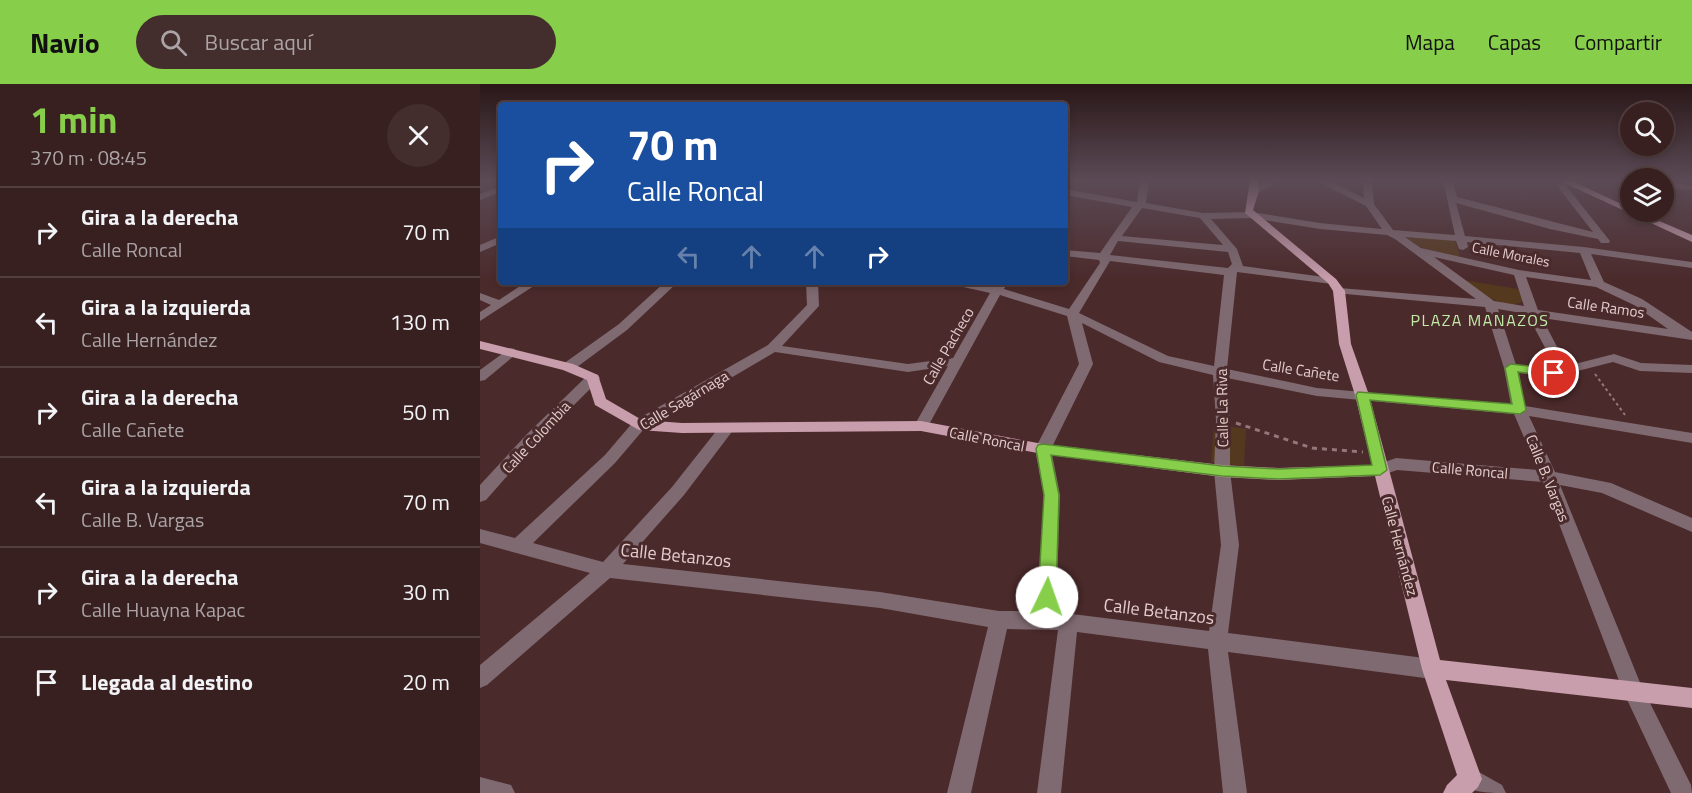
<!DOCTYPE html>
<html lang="es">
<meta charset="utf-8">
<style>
:root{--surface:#382020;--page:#432d2d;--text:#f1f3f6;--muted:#aba3a5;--line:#523e3e;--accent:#87cf4b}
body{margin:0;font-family:"Titillium Web",sans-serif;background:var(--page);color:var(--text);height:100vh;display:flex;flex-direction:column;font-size:22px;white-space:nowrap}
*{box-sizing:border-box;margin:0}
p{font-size:20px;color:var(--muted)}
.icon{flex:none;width:33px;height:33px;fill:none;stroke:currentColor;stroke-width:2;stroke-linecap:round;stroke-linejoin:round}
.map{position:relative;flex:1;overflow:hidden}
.sheet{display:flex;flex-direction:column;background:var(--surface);width:480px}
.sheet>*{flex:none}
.guide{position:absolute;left:18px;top:18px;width:570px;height:183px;border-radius:6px;box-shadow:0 3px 9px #0003,0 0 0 2px var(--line);background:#1a4fa0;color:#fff;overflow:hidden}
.controls{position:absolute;left:1140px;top:18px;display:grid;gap:12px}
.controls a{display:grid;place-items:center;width:54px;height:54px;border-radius:50%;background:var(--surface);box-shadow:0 3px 9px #0003,0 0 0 2px var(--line);font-size:30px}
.pin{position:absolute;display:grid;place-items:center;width:51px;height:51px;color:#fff;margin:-26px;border:3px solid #fff;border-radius:50%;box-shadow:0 2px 6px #0007}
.me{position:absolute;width:66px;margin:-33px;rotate:3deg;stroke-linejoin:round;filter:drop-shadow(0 0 4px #0008)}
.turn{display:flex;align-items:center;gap:21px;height:126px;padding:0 30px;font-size:27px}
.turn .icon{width:78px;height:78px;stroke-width:2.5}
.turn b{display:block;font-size:42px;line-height:51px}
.lanes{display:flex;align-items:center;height:57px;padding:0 30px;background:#0003;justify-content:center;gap:30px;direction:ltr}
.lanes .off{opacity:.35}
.round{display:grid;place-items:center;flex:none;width:63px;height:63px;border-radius:32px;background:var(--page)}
.head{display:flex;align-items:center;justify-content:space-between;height:102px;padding:0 30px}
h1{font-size:36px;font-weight:700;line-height:45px;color:var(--accent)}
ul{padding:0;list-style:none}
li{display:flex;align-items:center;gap:18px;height:90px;padding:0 30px;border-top:2px solid var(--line)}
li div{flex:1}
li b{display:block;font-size:22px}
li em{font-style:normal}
header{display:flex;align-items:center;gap:36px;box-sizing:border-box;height:84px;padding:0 30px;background:var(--accent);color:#111}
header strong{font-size:28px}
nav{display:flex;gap:33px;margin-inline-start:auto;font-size:21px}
.search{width:420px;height:54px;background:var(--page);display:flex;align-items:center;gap:15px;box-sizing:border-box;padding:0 21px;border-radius:33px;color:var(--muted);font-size:22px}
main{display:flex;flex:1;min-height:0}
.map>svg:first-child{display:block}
</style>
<header>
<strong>Navio</strong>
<div class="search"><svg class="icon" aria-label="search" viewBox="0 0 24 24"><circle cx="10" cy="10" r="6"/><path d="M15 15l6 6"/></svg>Buscar aquí</div>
<nav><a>Mapa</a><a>Capas</a><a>Compartir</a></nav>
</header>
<main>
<section class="sheet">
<div class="head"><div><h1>1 min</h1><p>370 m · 08:45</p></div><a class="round"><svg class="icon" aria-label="close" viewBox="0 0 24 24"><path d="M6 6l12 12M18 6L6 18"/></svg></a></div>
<ul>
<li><svg class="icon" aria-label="right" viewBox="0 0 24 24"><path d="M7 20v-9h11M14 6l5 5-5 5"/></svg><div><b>Gira a la derecha</b><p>Calle Roncal</p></div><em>70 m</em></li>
<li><svg class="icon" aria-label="left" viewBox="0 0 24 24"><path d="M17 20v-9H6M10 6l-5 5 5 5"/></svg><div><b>Gira a la izquierda</b><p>Calle Hernández</p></div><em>130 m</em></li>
<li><svg class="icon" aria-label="right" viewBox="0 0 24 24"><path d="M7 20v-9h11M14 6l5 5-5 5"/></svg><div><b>Gira a la derecha</b><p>Calle Cañete</p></div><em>50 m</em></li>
<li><svg class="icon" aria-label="left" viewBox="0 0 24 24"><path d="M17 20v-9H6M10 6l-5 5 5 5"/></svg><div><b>Gira a la izquierda</b><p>Calle B. Vargas</p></div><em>70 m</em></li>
<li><svg class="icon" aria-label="right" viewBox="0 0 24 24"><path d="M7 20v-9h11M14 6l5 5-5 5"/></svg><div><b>Gira a la derecha</b><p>Calle Huayna Kapac</p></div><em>30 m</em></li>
<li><svg class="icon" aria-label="arrive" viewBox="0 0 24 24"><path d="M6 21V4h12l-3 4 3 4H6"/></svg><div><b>Llegada al destino</b></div><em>20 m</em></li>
</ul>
</section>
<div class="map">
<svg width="1212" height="709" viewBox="0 0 1212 709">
<rect width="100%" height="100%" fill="#4b2a2b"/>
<path fill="#55391e" d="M925,153L971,155L975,157L980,171L977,173L943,164Z
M983,196L1038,205L1044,217C1024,229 999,206 983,196Z
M734,340L766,345L764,382L731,378Z"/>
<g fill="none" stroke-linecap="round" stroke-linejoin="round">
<path stroke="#947879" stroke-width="2" stroke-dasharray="3 3" stroke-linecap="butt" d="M1115,290L1145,331"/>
<path stroke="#947879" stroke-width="3" stroke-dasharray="5 5" stroke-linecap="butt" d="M756,339L832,364L883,368"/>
<path fill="#7f6a71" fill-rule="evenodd" d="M660,96H669L666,119L723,129L771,128L840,139L902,145L886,122L835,96H847L884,114L883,96H892L894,120L913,146L975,151L963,96H972L977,113L1113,148L1078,103L1077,96H1086L1087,103L1130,157L1129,159H1121L1118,155L1070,145L976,119L985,152L1104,163L1212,178V184L1111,170L1124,198L1162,215L1212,248V256L1062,234L1087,282L1134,270L1161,279L1212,281V289L1160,287L1133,278L1074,293L1039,289L1045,322L1212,349V359L1049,332L1075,388L1131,399L1212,434V448L1122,409L1080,401L1161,601L1211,701L1212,709H1191L1143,607L1063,398L917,386L900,392L894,390L892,386L894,382L916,374L1058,386L1034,330L837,312L747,294L750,336V387L759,461L748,549L952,575L959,578L962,585L959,592L952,595L748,568L767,709H743L728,565L597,548L581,709H557L578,546L527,545L491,709H467L508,543L400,524L130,494L7,601L0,604V581L110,489L0,459V445L35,454L125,371L154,337L288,261L327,221L326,198H338L339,222L302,262L428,280L473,274L510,209L470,200L468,198H491L514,203L516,198H528L524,205L589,225L620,179L619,176L585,172V166L620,169L652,123L585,111V105L657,118ZM662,124L720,134L743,161L642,152ZM771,134L840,145L907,151L915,155L996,215L859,204L855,205V209L1005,223L1024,284L1031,321L837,304L747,285L757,188L852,200L858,197L852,194L763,182L757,165L731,135ZM925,153L976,157L979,165L983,166L988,163L987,158L1100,169L1111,196L1039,186L941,164ZM638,157L748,168L752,180L748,184L630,171ZM954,173L1034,191L1044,222L1014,217ZM630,177L744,191L734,282L688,272L599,229ZM1046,193L1116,203L1154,221L1188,245L1058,226ZM520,211L587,232L599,280L555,365L564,411L557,527H519L400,508L143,480L204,411L251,349L253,345L246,340L241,341L192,403L123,478L53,459L135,379L164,345L295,268L428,288L468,282L434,342L441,347L446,346ZM1018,225L1047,230L1076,284L1036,281ZM602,239L679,278L733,291L736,336L734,387L741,461L729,547L576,528L580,411L571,365L613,280Z
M790,96H802L777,109L769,107Z
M1184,97L1212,102V106L1184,103Z
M21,102V108L0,116V110Z
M21,152V159L0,168V161Z
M46,198H60L0,237V228L11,221L0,216V209L19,216Z
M185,198H198L147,246L93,286H83L81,283L83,280L139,240Z
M30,264L35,265L36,268L35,271L5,296L0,297V286Z
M113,290L118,291L120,294L118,297L57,358L6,416L0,418V401L47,350L108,291Z
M990,683L1022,701L1026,709C1008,709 986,709 978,695L982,687Z
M0,693L31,701L35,709H0Z"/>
<path fill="#c89dac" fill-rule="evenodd" d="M770,96H778L779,107L773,126L856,195L865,207L871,260L889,311L960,576L1212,604V624L966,596L1002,695L998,703L992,709H963L967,701L977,691L942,585L895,392L799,396L742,393L563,370L441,347L202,349L159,346L115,321L107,296L83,286L0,265V257L93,280L118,291L126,315L162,336L202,339L441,337L563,360L742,381L799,384L892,381L875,311L859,260L853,207L848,199L765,129Z
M1078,96H1090L1150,124V128H1158L1212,151V158Z"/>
</g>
<linearGradient id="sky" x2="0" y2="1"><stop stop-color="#291718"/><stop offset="0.49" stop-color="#5b4a55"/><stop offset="1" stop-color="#5b4a55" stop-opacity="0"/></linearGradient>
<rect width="1212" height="196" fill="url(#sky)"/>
<path fill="#87cf4b" stroke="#588731" stroke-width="1.5" d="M1031,280L1074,285L1080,289L1074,293L1038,288L1046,326L1040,330L890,316L907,386L900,391L799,395L742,392L571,371L579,411L576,513L573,518L567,521L561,518L558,513L564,411L556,365L558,361L563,360L742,382L799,385L892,381L876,311L878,308L1032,320L1025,284Z"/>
<g text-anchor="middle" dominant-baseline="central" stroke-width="6" stroke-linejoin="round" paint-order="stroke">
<g font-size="14" fill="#e3cdcd" stroke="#4b2a2b">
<text transform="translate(1031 170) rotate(11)">Calle Morales</text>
</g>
<g font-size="15" fill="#e3cdcd" stroke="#4b2a2b">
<text transform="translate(1126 223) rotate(8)">Calle Ramos</text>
<text transform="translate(468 262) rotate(-60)">Calle Pacheco</text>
<text transform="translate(821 286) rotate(9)">Calle Cañete</text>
<text transform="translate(204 316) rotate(-31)">Calle Sagárnaga</text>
<text transform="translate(742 324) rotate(-91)">Calle La Riva</text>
<text transform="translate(56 353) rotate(-47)">Calle Colombia</text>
<text transform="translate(507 355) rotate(11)">Calle Roncal</text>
<text transform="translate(990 386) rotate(5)">Calle Roncal</text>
<text transform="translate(1068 394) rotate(68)">Calle B. Vargas</text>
<text transform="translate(920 462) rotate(75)">Calle Hernández</text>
</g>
<g font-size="16" letter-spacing="1.5" fill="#c1eba7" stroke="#4b2a2b">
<text x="1000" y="236">PLAZA MANAZOS</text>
</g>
<g font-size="18" fill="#e3cdcd" stroke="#4b2a2b">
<text transform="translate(196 471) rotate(6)">Calle Betanzos</text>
<text transform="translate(679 527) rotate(7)">Calle Betanzos</text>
</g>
</g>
</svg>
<div class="controls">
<a><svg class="icon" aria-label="search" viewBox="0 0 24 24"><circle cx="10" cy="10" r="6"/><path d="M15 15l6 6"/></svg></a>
<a><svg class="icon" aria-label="layers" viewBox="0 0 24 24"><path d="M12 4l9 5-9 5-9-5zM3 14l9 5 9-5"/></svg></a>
</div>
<div class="pin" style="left:1074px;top:289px;background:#d93025"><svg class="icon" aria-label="arrive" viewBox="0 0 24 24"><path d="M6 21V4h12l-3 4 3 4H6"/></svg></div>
<svg class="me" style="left:567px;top:513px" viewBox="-20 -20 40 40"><circle r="19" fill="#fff"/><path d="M0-13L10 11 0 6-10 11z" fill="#87cf4b"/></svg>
<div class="guide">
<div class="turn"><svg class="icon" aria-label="right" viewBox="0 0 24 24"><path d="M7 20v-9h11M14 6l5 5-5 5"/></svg><div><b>70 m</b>Calle Roncal</div></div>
<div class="lanes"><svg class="icon off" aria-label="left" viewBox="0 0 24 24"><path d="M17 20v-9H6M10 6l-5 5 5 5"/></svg><svg class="icon off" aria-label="ahead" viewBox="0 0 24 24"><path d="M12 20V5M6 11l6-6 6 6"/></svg><svg class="icon off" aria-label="ahead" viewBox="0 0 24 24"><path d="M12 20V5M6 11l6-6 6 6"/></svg><svg class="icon" aria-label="right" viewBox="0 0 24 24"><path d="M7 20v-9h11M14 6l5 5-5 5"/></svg></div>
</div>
</div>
</main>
